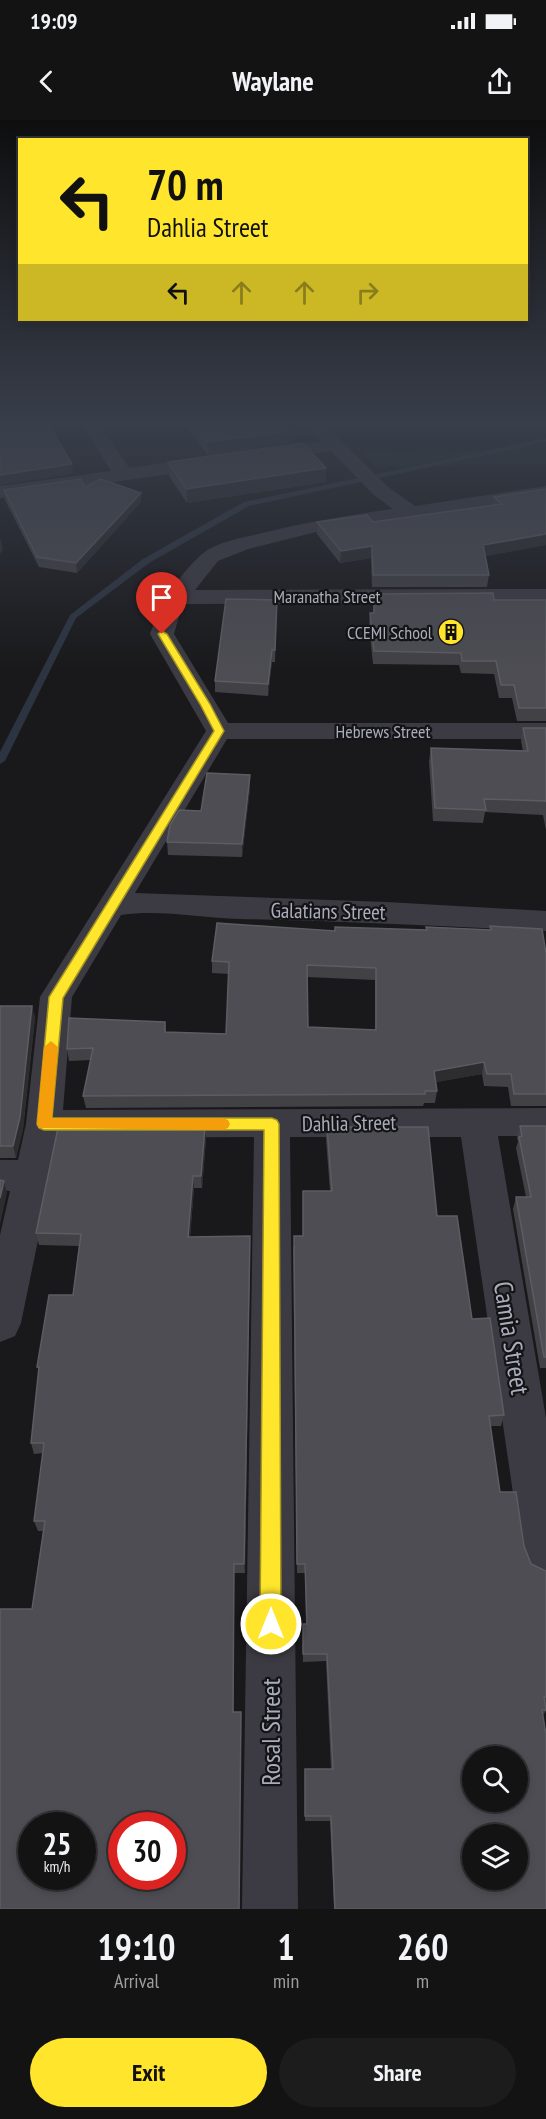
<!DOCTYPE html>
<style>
:root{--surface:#131314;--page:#1c1c1d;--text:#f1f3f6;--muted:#9d9ea0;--line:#323234;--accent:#ffe62d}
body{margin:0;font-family:"PT Sans Narrow",sans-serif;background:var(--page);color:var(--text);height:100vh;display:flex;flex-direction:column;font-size:22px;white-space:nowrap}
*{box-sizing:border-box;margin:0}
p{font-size:20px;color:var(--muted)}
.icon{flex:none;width:33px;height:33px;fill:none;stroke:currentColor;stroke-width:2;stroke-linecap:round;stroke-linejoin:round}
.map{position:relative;height:1789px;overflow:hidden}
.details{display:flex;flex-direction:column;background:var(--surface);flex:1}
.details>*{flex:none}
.banner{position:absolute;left:18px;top:18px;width:510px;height:183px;border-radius:0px;box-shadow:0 3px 9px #0003,0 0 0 2px var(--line);background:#ffe62d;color:#111;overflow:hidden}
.controls{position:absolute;left:462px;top:1626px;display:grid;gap:12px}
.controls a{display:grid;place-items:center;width:66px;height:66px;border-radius:50%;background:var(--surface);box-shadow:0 3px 9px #0003,0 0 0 2px var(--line);font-size:30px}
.speed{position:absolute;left:18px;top:1692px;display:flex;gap:12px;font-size:30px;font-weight:700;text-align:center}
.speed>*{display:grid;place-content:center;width:78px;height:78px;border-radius:50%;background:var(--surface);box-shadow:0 3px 9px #0003,0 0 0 2px var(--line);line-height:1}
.speed small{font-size:15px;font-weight:400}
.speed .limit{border:9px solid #d22;background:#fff;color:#111}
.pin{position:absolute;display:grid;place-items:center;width:51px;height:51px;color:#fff;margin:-62px -26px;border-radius:50% 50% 50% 0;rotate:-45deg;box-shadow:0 0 6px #0007}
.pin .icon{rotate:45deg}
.me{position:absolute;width:66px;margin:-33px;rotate:0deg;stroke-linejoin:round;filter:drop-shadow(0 0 4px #0008)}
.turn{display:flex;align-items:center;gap:21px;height:126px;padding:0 30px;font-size:27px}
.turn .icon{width:78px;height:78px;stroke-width:2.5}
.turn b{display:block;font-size:42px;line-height:51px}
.lanes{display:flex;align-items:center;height:57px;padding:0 30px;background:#0003;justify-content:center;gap:30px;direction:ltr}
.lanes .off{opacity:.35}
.eta{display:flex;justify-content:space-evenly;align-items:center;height:102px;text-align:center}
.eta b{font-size:36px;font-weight:700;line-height:42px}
.primary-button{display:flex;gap:12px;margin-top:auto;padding:12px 30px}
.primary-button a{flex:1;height:69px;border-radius:36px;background:var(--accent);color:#111;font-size:24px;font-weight:700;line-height:69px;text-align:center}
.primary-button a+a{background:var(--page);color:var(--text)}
.status{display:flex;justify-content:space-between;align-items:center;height:42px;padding:0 30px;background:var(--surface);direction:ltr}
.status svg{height:16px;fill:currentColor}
header{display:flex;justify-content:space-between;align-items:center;height:78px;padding:0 30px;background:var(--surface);font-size:27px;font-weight:700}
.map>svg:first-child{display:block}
</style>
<div class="status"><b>19:09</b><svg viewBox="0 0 49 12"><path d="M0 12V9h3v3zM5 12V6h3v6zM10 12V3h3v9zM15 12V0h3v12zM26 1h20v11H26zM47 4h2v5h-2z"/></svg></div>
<header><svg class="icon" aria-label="back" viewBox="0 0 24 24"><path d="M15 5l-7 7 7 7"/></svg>Waylane<svg class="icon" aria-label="share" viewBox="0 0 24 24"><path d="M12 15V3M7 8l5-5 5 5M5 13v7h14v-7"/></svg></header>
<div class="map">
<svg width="546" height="1789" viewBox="0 0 546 1789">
<rect width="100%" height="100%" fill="#19191b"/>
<path fill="#202a23" d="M546,325V344L376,347L362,331L436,334Z"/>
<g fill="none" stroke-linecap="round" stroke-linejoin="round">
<path fill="#2d3441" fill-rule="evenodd" d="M546,318V322L249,386L149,443L76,498L5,641L0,644V632L70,495L143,439L244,382Z"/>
<path stroke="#3f4048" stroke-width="2" stroke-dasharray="1.5 3" stroke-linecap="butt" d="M367,319L424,310L448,301"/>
<path fill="#3c3b43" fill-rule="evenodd" d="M81,301H97L129,348L213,336L220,338L222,342L220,346L213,348L0,378V366L111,351Z
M303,301H321L388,367L415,386L546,366V378L320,411L248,429L218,441L195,470L546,469V483L186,484L180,493L174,514L228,603H546V619H227L135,773L386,782L546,791V811C444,806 342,801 240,799C200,798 160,789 121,795L72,877L63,990L546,988V1016H498L546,1298V1459L529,1452L522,1435L461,1017H290L298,1789H242L254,1017L59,1018L21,1203L15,1216L0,1222V1115L10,1071L0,1070V1040H18L26,1004L40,877L206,611L150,514C160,486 179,454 202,434C216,422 241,418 258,414C303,403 347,395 393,389L374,375L331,331L264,341L257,339L255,335L257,331L322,321Z"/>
</g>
<path fill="#424146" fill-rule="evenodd" d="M181,301H311L312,314L290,317V323L208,335Z
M323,301H398L334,310Z
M168,342L326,348V362L187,383L169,356Z
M85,367L141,373V382L77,453L39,447L5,380L4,370Z
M546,369V425L485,436L489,455L487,467H372L371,438L340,443L317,414V402H373L492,385L494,377Z
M374,474L494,480H546V601H517L512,578H499L494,554L461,553L459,545L373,544L369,506L370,493H373Z
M277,480L275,542H272L268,576L215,572V561Z
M523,608H546V710L543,695L485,692L483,703L433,701L429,641L431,628L523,631L521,621Z
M250,668L242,737L168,735L167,722L201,691Z
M490,806L546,833V986H511L508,967L484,966L482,954L436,962L437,971L435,983H424L423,986L86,988L83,976L91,940L69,941L67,929L165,902L166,912L226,914L229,854L212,853V841L335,811L490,810ZM307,857L375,860V910L308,907Z
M0,886H32L35,898L23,1009L16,1038H0Z
M520,1006H546V1248H540L513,1089L516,1077H526L516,1028L518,1022L517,1018Z
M205,1007L206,1019L202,1068H194L190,1117L250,1128L245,1453H234V1592H241V1600L32,1489L43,1411H38L34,1401L43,1333L34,1334L31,1323L39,1251L37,1247L73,1175L79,1126L39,1125L36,1113Z
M327,1007L437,1096L472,1199L504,1295L501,1306H490L500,1372L531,1444L546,1451V1584H545L546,1591L543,1595L546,1789H334L330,1701H305V1649H331L326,1541L303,1542V1504H306L305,1453H297L293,1127L303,1116L330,1071L326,1019Z"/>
<path fill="#2d2c2f" d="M312,301V314L290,317V323L208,335L207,322L285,305Z
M334,301H398L334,310Z
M72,344L73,354L0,365V355Z
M326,348V362L187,383L186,369Z
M141,373V382L77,453L76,443Z
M546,414V425L481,437L483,425Z
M1,420L3,430L0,434V421Z
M372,426L371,438L340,443L341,431Z
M272,530V542L268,576V564Z
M250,655V668L242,737V724Z
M32,886L35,898L23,1009L16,1038L13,1026Z
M484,942L482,954L432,963L434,951Z
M205,1007L206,1019L202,1068L201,1056Z
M193,1056L194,1068L189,1129L188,1117Z
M4,1061L7,1073L0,1105V1078Z
M250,1116V1128L245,1453L244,1444Z
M234,1444V1599L233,1592Z
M241,1592L240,1789H239Z"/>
<path fill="#4d4d53" stroke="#5c5c63" stroke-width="1.5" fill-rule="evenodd" d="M0,301H47L72,344L0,355Z
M190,301H312L285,305L290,311L207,322Z
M303,323L326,348L186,369L168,342Z
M81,359L85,367L101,359L141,373L76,443L37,437L4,370Z
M546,369V414L483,425L489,455H373L372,426L341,431L317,402L367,395L373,402L502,384L494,377Z
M493,473L494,480H546V588H519L514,565H501L496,541H462L461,533L374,531L370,493H374V474Z
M226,479L277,480L275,530H272L268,564L215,561Z
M523,608H546V682V681L484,679L486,690L435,688L431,628L528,631Z
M207,653L250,655L242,724L167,722L170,705L179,690L201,691Z
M217,803L335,811V807L427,810L426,807L491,810L490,806L542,809L546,833V974H514L511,954H487L484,942L434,951L437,971H425V974L83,976L93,928L67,929L69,898L165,902V912L226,914L229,842L212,841ZM307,845L376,848V910L308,907Z
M0,886H32L20,997L13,1026H0Z
M520,1006H546V1237H544L516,1077H531L519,1017L522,1016Z
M205,1007L201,1056H193L188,1117L250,1116L244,1444H234L233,1592H241L239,1789H0V1489H32L45,1401H34L44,1323H31L39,1247H37L49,1175H73L81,1114L36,1113L58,1008ZM32,1706H82V1756H32ZM122,1706H172V1756H122Z
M327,1007H428L437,1096H457L472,1199L490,1198L504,1295L489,1296L500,1372H516L524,1426L531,1444L546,1451V1577H544L546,1590H542L546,1615V1789H335L331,1696H305V1649H333L327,1534H303V1504H307L305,1444H297L294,1116H303V1071H332ZM472,1636H518V1682H472ZM472,1714H518V1760H472Z
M0,1060L4,1061L0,1078Z"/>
<linearGradient id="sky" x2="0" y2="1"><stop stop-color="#0e0e0f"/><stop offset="0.55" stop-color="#383e4a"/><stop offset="1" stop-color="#383e4a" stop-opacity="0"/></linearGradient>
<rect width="546" height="551" fill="url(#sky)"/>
<path fill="#ffe62d" stroke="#a6961d" stroke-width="1.5" d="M162,511L167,514L210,584L224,611L63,878L52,998H272L277,1000L279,1004L281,1504L278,1511L271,1514L263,1511L260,1504L264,1010H44L39,1008L37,1004L49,877L214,611L200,584L158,514Z"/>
<path fill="#f59e0b" d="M51,921L58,927L52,998H223L228,1000L230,1004L228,1008L223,1010L39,1008L37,1004L44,927Z"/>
<defs>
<g id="building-disc" transform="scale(1.35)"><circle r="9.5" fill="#ffe62d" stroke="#141416"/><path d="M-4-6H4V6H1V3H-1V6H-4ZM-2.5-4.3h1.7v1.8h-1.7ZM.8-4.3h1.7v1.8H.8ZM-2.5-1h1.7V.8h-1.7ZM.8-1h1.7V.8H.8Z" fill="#111"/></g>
</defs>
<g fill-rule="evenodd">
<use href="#building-disc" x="451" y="512"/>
</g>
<g text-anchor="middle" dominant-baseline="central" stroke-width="4.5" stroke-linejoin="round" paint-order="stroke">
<g font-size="18" fill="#aaacbc" stroke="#141416">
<text x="327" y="476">Maranatha Street</text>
<text x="383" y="611">Hebrews Street</text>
</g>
<g font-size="18" fill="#aaacbc" stroke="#141416" text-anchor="end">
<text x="432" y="512">CCEMI School</text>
</g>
<g font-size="21" fill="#aaacbc" stroke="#141416">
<text transform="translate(328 791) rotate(1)">Galatians Street</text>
<text transform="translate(349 1003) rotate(-1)">Dahlia Street</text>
</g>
<g font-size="26" fill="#aaacbc" stroke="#141416">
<text transform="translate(512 1218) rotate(81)">Camia Street</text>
<text transform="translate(270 1612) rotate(-90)">Rosal Street</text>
</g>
</g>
</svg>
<div class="controls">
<a><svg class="icon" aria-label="search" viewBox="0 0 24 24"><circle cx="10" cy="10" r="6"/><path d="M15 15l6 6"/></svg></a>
<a><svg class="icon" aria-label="layers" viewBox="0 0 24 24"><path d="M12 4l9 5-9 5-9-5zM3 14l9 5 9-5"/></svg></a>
</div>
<div class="speed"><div>25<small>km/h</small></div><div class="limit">30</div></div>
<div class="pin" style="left:162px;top:514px;background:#d93025"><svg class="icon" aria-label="arrive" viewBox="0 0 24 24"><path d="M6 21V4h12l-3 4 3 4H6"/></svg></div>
<svg class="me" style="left:271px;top:1504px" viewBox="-20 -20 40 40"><circle r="17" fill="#ffe62d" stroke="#fff" stroke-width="3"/><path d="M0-11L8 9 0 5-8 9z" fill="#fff"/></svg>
<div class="banner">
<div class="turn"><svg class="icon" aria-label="left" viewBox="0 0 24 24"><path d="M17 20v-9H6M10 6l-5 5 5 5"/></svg><div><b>70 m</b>Dahlia Street</div></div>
<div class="lanes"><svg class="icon" aria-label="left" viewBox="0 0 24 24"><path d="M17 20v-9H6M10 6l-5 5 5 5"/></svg><svg class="icon off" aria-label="ahead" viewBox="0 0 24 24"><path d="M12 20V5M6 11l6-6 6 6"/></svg><svg class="icon off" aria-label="ahead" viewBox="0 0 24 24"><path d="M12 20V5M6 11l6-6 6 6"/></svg><svg class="icon off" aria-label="right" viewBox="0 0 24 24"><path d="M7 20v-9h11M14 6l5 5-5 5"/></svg></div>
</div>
</div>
<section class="details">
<div class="eta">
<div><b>19:10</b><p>Arrival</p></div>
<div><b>1</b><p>min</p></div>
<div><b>260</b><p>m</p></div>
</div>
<div class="primary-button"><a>Exit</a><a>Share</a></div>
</section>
